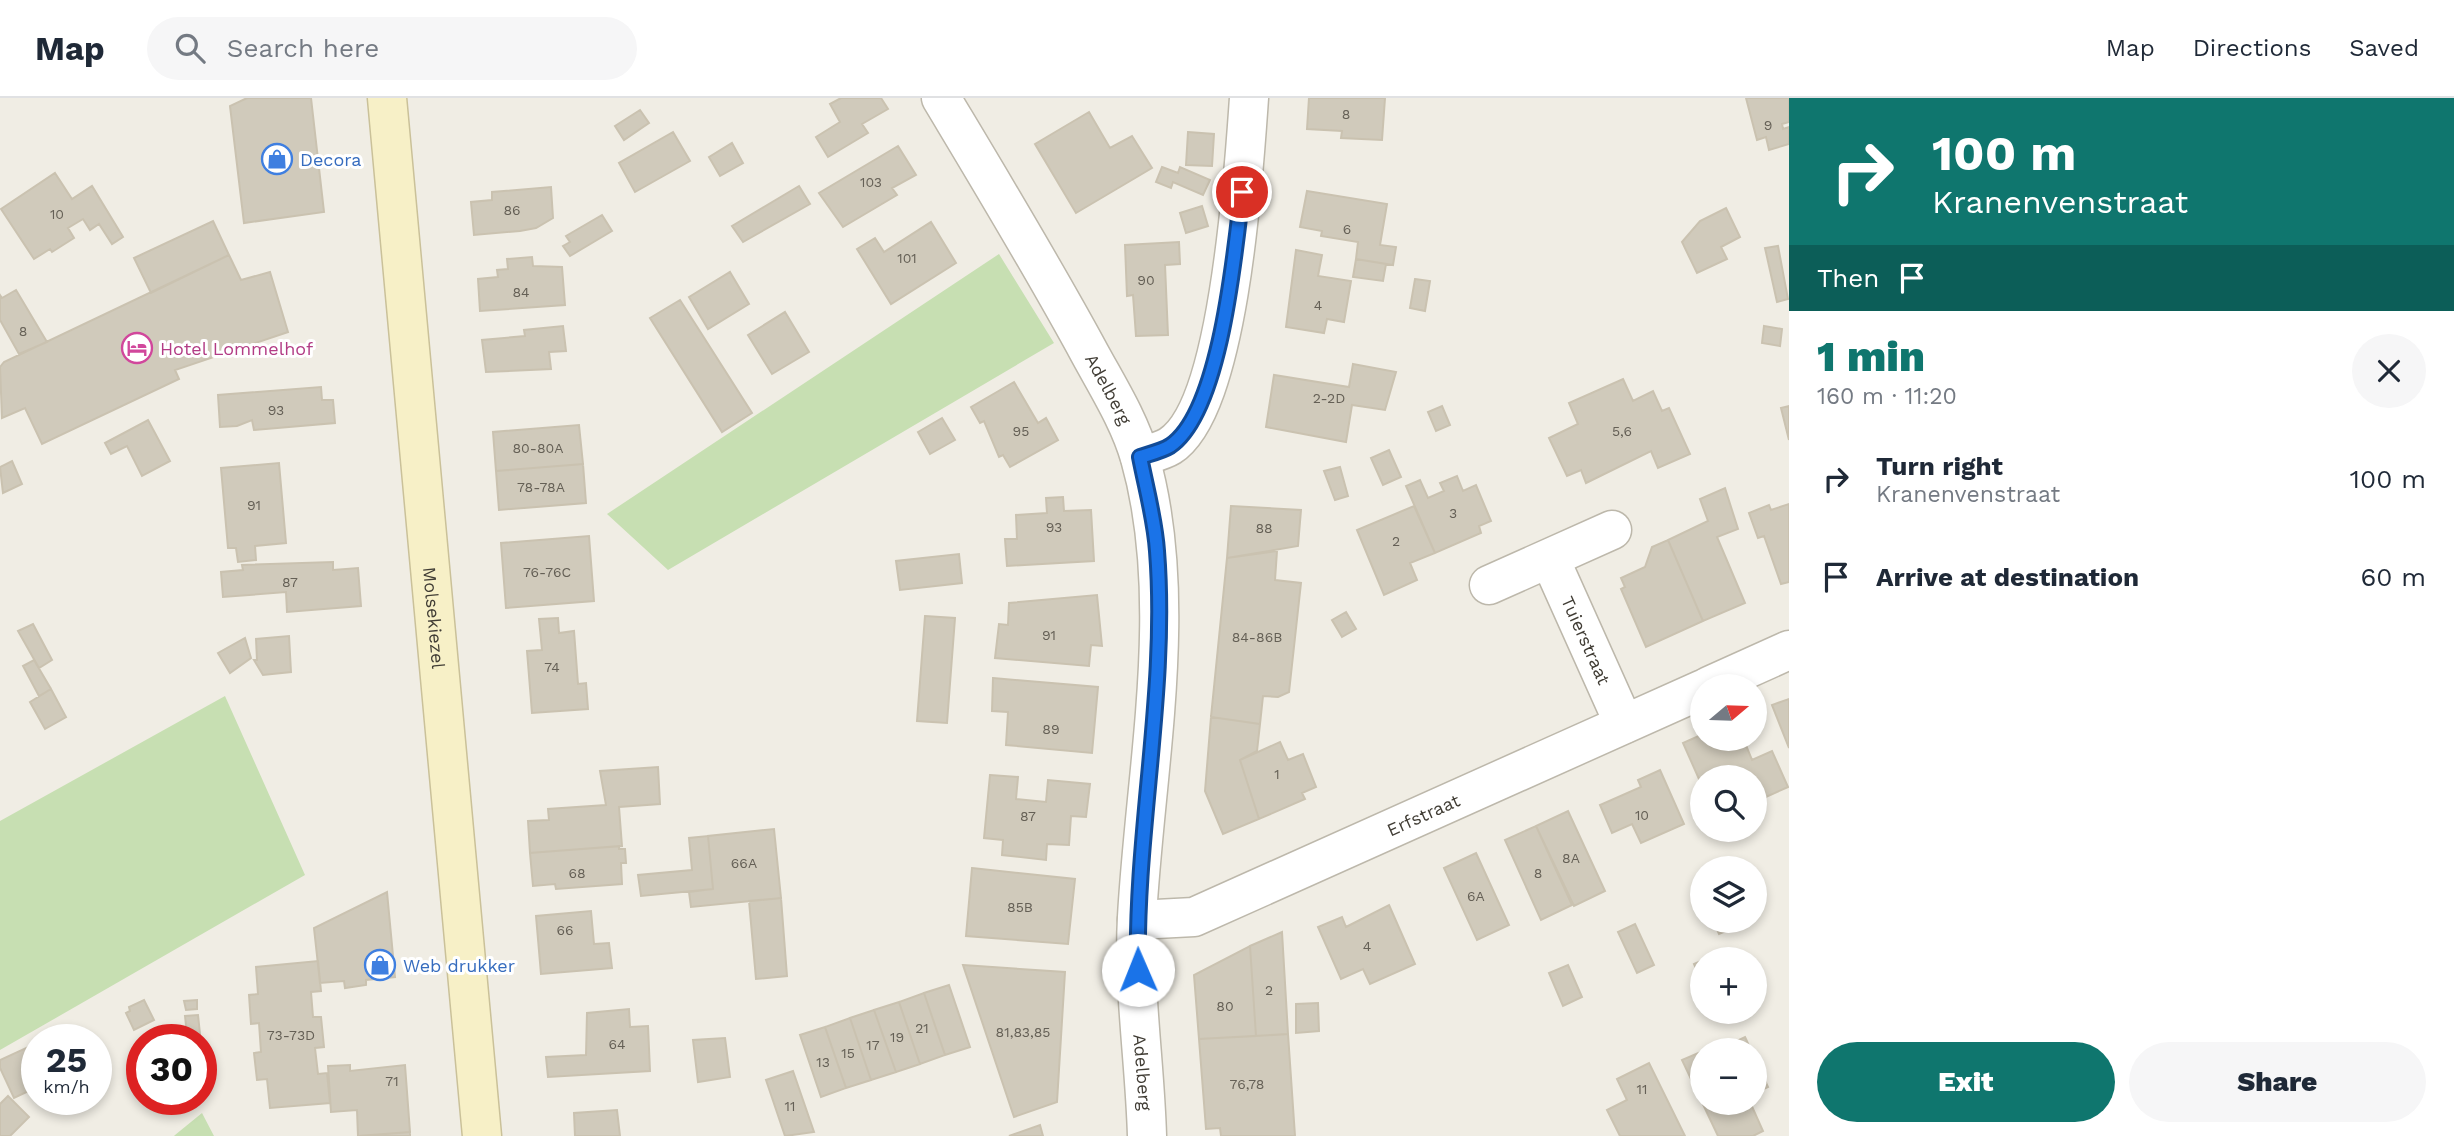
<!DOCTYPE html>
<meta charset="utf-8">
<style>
:root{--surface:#fff;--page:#f6f6f7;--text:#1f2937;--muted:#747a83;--line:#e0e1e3;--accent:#0f766e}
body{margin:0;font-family:"Work Sans",sans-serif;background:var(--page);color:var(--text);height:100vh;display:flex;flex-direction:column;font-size:26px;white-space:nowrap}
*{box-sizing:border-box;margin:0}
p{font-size:23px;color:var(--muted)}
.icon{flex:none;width:38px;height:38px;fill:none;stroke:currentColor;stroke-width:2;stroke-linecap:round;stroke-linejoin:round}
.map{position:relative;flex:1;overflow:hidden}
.drawer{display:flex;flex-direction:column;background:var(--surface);width:665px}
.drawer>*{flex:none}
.top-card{background:#0f766e;color:#fff;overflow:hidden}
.needle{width:46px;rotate:71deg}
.tools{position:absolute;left:1690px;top:576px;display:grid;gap:14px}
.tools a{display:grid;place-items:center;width:77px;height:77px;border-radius:50%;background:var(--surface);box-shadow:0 4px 10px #0003;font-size:35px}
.speed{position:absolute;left:21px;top:926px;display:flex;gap:14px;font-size:35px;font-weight:700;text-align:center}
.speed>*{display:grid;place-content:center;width:91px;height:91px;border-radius:50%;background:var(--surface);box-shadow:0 4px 10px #0003;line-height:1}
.speed small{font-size:18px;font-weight:400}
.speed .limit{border:10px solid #d22;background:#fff;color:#111}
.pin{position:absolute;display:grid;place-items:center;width:60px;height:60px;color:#fff;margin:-30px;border:4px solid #fff;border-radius:50%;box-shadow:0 2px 7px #0007}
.me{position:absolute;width:77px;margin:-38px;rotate:359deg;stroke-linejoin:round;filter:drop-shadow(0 0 5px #0008)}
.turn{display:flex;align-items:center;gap:24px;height:147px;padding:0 28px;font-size:32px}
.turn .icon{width:91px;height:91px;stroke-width:2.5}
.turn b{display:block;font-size:49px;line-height:60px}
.then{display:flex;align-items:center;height:66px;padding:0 28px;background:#0003;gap:14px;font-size:26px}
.round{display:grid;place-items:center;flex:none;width:74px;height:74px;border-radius:37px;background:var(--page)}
.headline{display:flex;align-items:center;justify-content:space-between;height:119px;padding:0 28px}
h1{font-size:42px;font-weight:800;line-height:52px;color:var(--accent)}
.cta{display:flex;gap:14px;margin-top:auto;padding:14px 28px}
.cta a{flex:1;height:80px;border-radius:42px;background:var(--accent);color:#fff;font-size:28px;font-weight:800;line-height:80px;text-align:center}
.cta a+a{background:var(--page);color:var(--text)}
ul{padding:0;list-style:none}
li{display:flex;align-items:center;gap:21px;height:98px;padding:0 28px}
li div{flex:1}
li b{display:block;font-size:26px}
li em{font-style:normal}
header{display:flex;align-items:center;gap:42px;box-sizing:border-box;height:98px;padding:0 35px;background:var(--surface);border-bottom:2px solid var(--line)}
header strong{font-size:33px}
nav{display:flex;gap:38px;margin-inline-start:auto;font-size:24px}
.search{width:490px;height:63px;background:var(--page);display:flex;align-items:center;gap:18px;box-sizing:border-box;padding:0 24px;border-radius:38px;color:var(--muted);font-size:26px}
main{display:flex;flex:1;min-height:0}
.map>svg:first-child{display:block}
</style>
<header>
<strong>Map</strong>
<div class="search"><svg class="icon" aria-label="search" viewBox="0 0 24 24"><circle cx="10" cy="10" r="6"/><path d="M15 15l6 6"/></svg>Search here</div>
<nav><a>Map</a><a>Directions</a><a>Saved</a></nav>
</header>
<main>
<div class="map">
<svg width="1789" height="1038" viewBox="0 0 1789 1038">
<rect width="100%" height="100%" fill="#f0ede4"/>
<path fill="#c7dfb2" d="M999,156L1054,245L668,472L607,416Z
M225,598L305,777L0,952V723Z
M202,1015L214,1038H174L175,1037Z"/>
<path fill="#d0cabb" stroke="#cac2b0" stroke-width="2" d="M247,0H311L324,114L244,125L230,8Z
M841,0H881L888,11L862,26L868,35L828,59L816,39L840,24L830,6Z
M1309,0H1385L1382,42L1341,40L1342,33L1307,31Z
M1746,0H1789V24L1782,26L1783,31L1789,29V46L1769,52L1766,39L1757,42Z
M640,12L649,25L624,42L615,28Z
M1089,14L1110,50L1132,38L1152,70L1076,115L1035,46Z
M673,34L690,63L635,94L619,65Z
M1188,34L1214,36L1212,68L1186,67Z
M732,45L743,65L720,78L709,59Z
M898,48L916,77L892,90L897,97L843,129L819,95Z
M1162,69L1178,75L1180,69L1210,82L1203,97L1173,84L1171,90L1156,84Z
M55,75L72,101L92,88L123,139L112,146L99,126L90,132L83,121L68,130L74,140L52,154L50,151L34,161L1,111Z
M799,88L810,106L743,144L732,128Z
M551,89L553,120L536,130L520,133L474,137L471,104L492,102V94Z
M1307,93L1387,106L1380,147L1396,149L1393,167L1356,161L1358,144L1321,138L1322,133L1300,129Z
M1202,108L1208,128L1186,135L1180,115Z
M1726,110L1740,139L1721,149L1727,161L1697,175L1682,144L1700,123Z
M602,117L612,133L570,158L563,148L570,144L566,138Z
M213,123L229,157L151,195L134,160Z
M931,124L956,165L891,206L857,151L875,140L884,154Z
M1179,144L1180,166L1165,167L1168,237L1136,238L1133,197L1127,198L1125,147Z
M1778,148L1788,201L1777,204L1765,150Z
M1296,152L1322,157L1318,178L1351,183L1344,224L1327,221L1324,235L1286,229Z
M229,157L241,182L270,174L288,234L175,272L179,281L42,346L25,310L2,320L0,269L4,264Z
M532,159L533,168L562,169L565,207L480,213L478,181L498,179L497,172L508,171L507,161Z
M1356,161L1386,166L1383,183L1353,179Z
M730,174L749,206L708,231L689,199Z
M1415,181L1430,183L1425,213L1410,210Z
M16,192L47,244L19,256L0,222V197L2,200Z
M680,202L752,315L722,334L650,220Z
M785,214L809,254L772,276L748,237Z
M563,228L566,253L549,254L551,271L486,274L482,242L525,238L524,232Z
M1764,228L1782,231L1780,248L1762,245Z
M1353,266L1396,274L1385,312L1352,307L1346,344L1266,329L1274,277L1349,289Z
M1623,281L1633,303L1653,293L1662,313L1669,310L1690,356L1658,370L1651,353L1586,385L1581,372L1567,378L1549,340L1578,326L1569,305Z
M1014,284L1038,325L1046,320L1058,342L1010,369L1003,357L999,359L984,323L980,325L971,309Z
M321,289L322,302H333L335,325L254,332L252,322L237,328L220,329L218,297Z
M1442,308L1450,327L1436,333L1428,314Z
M1789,308V342L1781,310Z
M942,320L955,342L930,356L918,334Z
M148,322L170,363L142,378L127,348L111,356L105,345Z
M579,327L583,366L496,373L493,334Z
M1389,352L1401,379L1383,387L1371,360Z
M12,363L22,386L3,395L0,369Z
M279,365L286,445L255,448L256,462L238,464L236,450H228L221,370Z
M583,366L586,405L499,412L496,373Z
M1340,369L1348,398L1335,402L1324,373Z
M1457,378L1463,393L1476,387L1491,423L1479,428L1481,435L1435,455L1406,388L1420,382L1428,400L1444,393L1440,385Z
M1725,390L1738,431L1717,439L1745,505L1703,523L1668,442L1708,423L1700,401Z
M1063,399L1064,413L1091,412L1094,463L1007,468L1005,441H1017L1016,417L1047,415L1046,400Z
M1789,406V484L1781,486L1764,438L1758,440L1749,415L1769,407L1771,412Z
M1231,408L1301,412L1298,448L1227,460Z
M1414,408L1435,455L1410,465L1417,482L1384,497L1357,432Z
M589,438L594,503L506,510L501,445Z
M1668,442L1703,523L1646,549L1621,491L1625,489L1621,480L1645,469L1652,449Z
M1277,453L1275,482L1301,485L1289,594L1278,599L1263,598L1260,626L1211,619L1227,460Z
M959,456L962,485L900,492L896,463Z
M333,464V472L358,470L361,508L287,514L286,494L223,499L221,474L243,472L242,467Z
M1097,497L1102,548L1091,547L1089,568L995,560L999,526L1008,527L1009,505Z
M1346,514L1356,531L1342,539L1332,522Z
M925,518L955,520L947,625L917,623Z
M558,520L559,535L574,533L578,586L586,585L588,611L532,615L527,553L542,552L539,521Z
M33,526L52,562L39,570L18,533Z
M289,538L291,574L263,577L254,562H257L256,541Z
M245,540L251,560L230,575L218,555Z
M34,562L51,591L39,598L23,568Z
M993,580L1098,589L1092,655L1006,647L1008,614L992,613Z
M51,591L66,619L45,631L30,604Z
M1789,601V650L1772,607Z
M1211,619L1260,626L1257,653L1240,662L1259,721L1223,736L1205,693Z
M1703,636V640H1743L1752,662L1772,653L1788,689L1757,703L1755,679H1746L1743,672L1728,679H1703V690L1683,645Z
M1280,644L1288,662L1303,656L1316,689L1302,695L1305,701L1259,721L1240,662Z
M658,669L660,706L619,709L622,748L530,755L528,723L549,722L548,711L606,707L600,673Z
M1660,672L1684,726L1641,745L1632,726L1612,735L1600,707L1641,689L1638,682Z
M990,677L1018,679L1016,701L1046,704L1048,682L1090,686L1086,719L1071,718L1069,747L1047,746L1046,762L1002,757L1003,742L984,740Z
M1568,713L1605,793L1574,808L1536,728Z
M1536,728L1572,807L1541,822L1505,742Z
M774,731L781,800L691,809L689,794L713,791L708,738Z
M708,738L713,791L641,798L638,777L692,772L689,740Z
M619,748V751H625L626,765H621L622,786L556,791L555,786L533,788L530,755Z
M1476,755L1509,827L1477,842L1444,770Z
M972,770L1075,781L1068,846L966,838Z
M387,794L395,879L366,882V887L345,890L344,883L320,885L314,830Z
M781,800L787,878L756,881L749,803Z
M1389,807L1415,866L1370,886L1363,871L1341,881L1318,829L1342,819L1346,829Z
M591,813L594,846L609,845L612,870L541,876L536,818Z
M1713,822H1747L1748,824L1719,836Z
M1635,826L1654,867L1637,875L1618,834Z
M1282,834L1288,936L1256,938L1250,848Z
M1250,848L1256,938L1199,941L1194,877Z
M1703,862V886L1694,866Z
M318,863L321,893L311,894L313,919H321L324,949L315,950L318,976L327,975L330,1005L270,1010L267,981L257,982L254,955L261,954L259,925L251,926L249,897L258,896L256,869Z
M963,867L1065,874L1057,1004L1014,1019Z
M1568,867L1582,899L1563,908L1549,875Z
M949,887L970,949L945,957L924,895Z
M924,895L945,957L920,966L899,904Z
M144,902L154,922L134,932L126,915L130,913L129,909Z
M197,902V911L186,912L184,903Z
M899,904L920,966L896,974L874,912Z
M1318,905L1319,933L1296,935V906Z
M629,911L630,929L648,928L650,973L548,979L546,959L586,957L587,915Z
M874,912L896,974L871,982L850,920Z
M198,917L200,936L187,937L185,918Z
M850,920L871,982L846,990L825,929Z
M825,929L846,990L821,999L800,937Z
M1288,936L1295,1038H1221L1220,1030L1206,1031L1199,941Z
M1745,939L1751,952H1718Z
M725,940L730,979L698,984L693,942Z
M37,945V989L14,1000L0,970V962Z
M1703,953V1004H1750L1763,1033L1753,1038H1718L1682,962Z
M1755,961L1768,989L1755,995Z
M1649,965L1685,1038H1620L1607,1012L1627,1002L1617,981Z
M350,967V973L405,967L410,1034L358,1038L357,1012L331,1014L328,968Z
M793,973L814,1034L785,1038L766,982Z
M8,998L29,1019L10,1038H0V1006Z
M617,1012L620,1038H575L574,1015Z
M1040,1027L1043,1038H1009Z
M410,1034V1038H362Z"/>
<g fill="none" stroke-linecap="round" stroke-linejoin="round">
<g stroke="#bdb8ab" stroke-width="41">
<g id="street">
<path id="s1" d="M941,0C992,85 1043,169 1090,256C1108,289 1130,324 1140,360C1181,504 1145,672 1137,819C1133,892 1145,965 1147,1038"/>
<path d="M1140,359C1149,356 1162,353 1170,348C1230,309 1244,70 1249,0"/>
<path id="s2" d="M1550,461L1624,626"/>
<path d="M1489,487L1612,432"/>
<path d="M1709,588L1789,552"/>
<path id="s3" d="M1137,822L1194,819L1703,591"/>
</g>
</g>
<g stroke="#cac199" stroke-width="41">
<g id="secondary">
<path id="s4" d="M387,0L482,1038"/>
</g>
</g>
<use href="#street" stroke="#fff" stroke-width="38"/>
<use href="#secondary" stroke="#f7f0c7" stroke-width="38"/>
</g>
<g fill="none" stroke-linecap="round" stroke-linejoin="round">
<g stroke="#114b97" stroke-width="18">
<path id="route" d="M1138,872C1135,732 1168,593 1157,453C1155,422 1146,390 1140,359C1149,356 1162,353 1170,348C1221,314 1235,152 1242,94"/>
</g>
<use href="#route" stroke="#1a73e8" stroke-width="12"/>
</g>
<defs>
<g id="shop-ring" transform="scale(1.575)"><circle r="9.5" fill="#fff" stroke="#3f7fe0" stroke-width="1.5"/><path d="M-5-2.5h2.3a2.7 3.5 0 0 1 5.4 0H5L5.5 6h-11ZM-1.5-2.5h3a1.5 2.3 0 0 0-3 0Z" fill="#3f7fe0"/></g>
<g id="hotel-ring" transform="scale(1.575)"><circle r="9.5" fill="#fff" stroke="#d1479c" stroke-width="1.5"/><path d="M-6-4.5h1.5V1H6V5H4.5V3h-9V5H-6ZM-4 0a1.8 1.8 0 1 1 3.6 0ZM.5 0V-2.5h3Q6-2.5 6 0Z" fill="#d1479c"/></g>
</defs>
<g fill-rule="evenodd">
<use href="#shop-ring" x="277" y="61"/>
<use href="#hotel-ring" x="137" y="250"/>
<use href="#shop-ring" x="380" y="867"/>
</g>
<g text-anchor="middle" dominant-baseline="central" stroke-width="6" stroke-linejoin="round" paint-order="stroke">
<g font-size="14" fill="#656056">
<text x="1346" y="16">8</text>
<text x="1768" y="27">9</text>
<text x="871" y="84">103</text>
<text x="512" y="112">86</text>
<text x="57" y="116">10</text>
<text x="1347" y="131">6</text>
<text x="907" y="160">101</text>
<text x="1146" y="182">90</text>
<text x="521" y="194">84</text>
<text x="1318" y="207">4</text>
<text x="23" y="233">8</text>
<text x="1329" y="300">2-2D</text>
<text x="276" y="312">93</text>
<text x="1021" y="333">95</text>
<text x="1622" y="333">5,6</text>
<text x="538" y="350">80-80A</text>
<text x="541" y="389">78-78A</text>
<text x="254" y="407">91</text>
<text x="1453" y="415">3</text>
<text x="1054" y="429">93</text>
<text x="1264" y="430">88</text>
<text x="1396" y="443">2</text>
<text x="547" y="474">76-76C</text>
<text x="290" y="484">87</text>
<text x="1049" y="537">91</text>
<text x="1257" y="539">84-86B</text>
<text x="552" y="569">74</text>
<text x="1051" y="631">89</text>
<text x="1277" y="676">1</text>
<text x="1642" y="717">10</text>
<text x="1028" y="718">87</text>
<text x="1571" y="760">8A</text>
<text x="744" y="765">66A</text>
<text x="577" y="775">68</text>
<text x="1538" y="775">8</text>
<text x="1476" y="798">6A</text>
<text x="1020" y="809">85B</text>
<text x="565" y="832">66</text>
<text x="1367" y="848">4</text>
<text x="1269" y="892">2</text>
<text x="1225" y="908">80</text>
<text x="922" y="930">21</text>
<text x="1023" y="934">81,83,85</text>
<text x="291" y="937">73-73D</text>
<text x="897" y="939">19</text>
<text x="617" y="946">64</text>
<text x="873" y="947">17</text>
<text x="848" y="955">15</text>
<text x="823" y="964">13</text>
<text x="392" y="983">71</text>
<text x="1247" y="986">76,78</text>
<text x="1642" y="991">11</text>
<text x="790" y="1008">11</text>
</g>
<g font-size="18" fill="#366cbe" stroke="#fff" text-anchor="start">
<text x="300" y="61">Decora</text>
<text x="403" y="867">Web drukker</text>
</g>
<g font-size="18" fill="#b23c85" stroke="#fff" text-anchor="start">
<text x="160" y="250">Hotel Lommelhof</text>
</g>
<g font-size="18" fill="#413d35" stroke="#fff">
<text stroke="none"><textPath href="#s1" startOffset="336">Adelberg</textPath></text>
<text stroke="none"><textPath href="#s4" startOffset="522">Molsekiezel</textPath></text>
<text stroke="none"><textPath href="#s2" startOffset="89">Tuierstraat</textPath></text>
<text stroke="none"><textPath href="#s3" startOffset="308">Erfstraat</textPath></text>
<text stroke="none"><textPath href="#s1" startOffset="1029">Adelberg</textPath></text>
</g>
</g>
</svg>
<div class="tools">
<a><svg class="needle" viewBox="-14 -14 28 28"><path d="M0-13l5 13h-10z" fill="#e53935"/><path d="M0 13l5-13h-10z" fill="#747a83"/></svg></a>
<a><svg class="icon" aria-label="search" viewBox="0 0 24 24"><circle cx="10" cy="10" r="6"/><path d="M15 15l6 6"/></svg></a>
<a><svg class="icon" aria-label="layers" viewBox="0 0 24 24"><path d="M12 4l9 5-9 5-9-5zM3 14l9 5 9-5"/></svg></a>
<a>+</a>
<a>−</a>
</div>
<div class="speed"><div>25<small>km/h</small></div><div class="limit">30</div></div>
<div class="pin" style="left:1242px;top:94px;background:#d93025"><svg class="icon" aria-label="arrive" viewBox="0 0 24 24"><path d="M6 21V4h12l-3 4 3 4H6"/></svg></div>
<svg class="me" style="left:1138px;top:872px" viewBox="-20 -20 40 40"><circle r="19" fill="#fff"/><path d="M0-13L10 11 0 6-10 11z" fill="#1a73e8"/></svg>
</div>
<section class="drawer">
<div class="top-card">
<div class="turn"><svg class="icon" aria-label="right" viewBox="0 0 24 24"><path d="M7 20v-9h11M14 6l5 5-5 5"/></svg><div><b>100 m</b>Kranenvenstraat</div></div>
<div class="then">Then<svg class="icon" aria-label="arrive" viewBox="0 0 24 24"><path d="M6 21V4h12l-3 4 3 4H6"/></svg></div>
</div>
<div class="headline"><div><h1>1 min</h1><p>160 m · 11:20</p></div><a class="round"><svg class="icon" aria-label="close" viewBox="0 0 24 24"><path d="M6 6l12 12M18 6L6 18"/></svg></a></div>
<ul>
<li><svg class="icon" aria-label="right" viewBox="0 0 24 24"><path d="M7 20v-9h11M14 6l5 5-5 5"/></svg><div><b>Turn right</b><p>Kranenvenstraat</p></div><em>100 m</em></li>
<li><svg class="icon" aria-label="arrive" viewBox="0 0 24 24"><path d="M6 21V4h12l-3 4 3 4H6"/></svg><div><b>Arrive at destination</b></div><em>60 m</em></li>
</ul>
<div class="cta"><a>Exit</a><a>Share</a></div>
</section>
</main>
